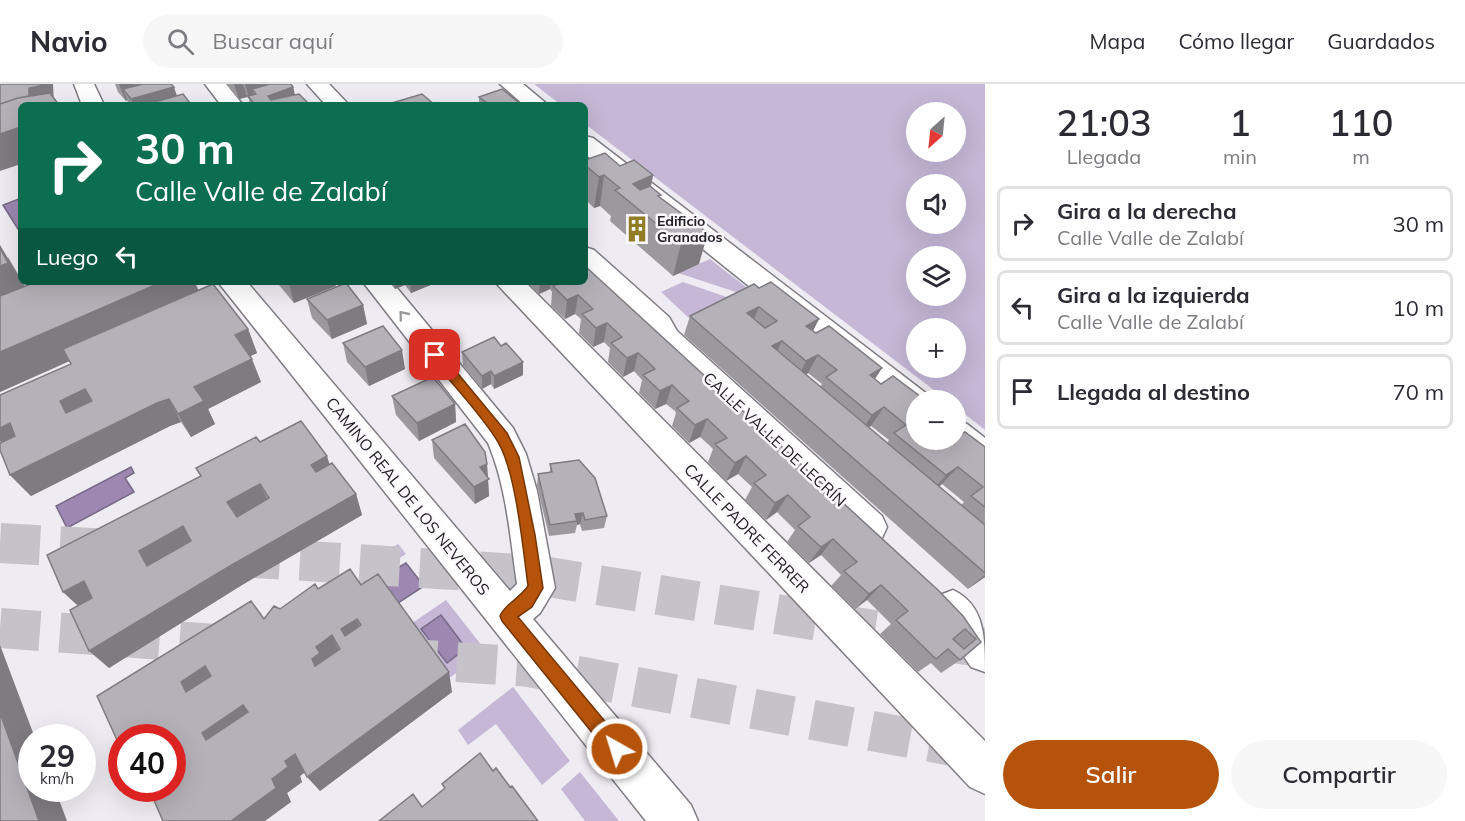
<!DOCTYPE html>
<html lang="es">
<meta charset="utf-8">
<style>
:root{--surface:#fff;--page:#f7f7f7;--text:#2b2b33;--muted:#7c7c81;--line:#e1e1e2;--accent:#b45309}
body{margin:0;font-family:Mulish,sans-serif;background:var(--page);color:var(--text);height:100vh;display:flex;flex-direction:column;font-size:22px;white-space:nowrap}
*{box-sizing:border-box;margin:0}
p{font-size:20px;color:var(--muted)}
.icon{flex:none;width:33px;height:33px;fill:none;stroke:currentColor;stroke-width:2;stroke-linecap:round;stroke-linejoin:round}
.map{position:relative;flex:1;overflow:hidden}
.sheet{display:flex;flex-direction:column;background:var(--surface);width:480px}
.sheet>*{flex:none}
.banner{position:absolute;left:18px;top:18px;width:570px;height:183px;border-radius:9px;box-shadow:0 6px 24px #0002;background:#0b6e4f;color:#fff;overflow:hidden}
.needle{width:39px;rotate:207deg}
.tools{position:absolute;left:906px;top:18px;display:grid;gap:12px}
.tools a{display:grid;place-items:center;width:60px;height:60px;border-radius:50%;background:var(--surface);box-shadow:0 6px 24px #0002;font-size:30px}
.speed{position:absolute;left:18px;top:640px;display:flex;gap:12px;font-size:30px;font-weight:700;text-align:center}
.speed>*{display:grid;place-content:center;width:78px;height:78px;border-radius:50%;background:var(--surface);box-shadow:0 6px 24px #0002;line-height:1}
.speed small{font-size:15px;font-weight:400}
.speed .limit{border:9px solid #d22;background:#fff;color:#111}
.pin{position:absolute;display:grid;place-items:center;width:51px;height:51px;color:#fff;margin:-26px;border-radius:12px;box-shadow:0 3px 9px #0006}
.me{position:absolute;width:66px;margin:-33px;rotate:321deg;stroke-linejoin:round;filter:drop-shadow(0 0 4px #0008)}
.turn{display:flex;align-items:center;gap:21px;height:126px;padding:0 18px;font-size:27px}
.turn .icon{width:78px;height:78px;stroke-width:2.5}
.turn b{display:block;font-size:42px;line-height:51px}
.then{display:flex;align-items:center;height:57px;padding:0 18px;background:#0003;gap:12px;font-size:22px}
.eta{display:flex;justify-content:space-evenly;align-items:center;height:102px;text-align:center}
.eta b{font-size:36px;font-weight:600;line-height:42px}
.cta{display:flex;gap:12px;margin-top:auto;padding:12px 18px}
.cta a{flex:1;height:69px;border-radius:36px;background:var(--accent);color:#fff;font-size:24px;font-weight:600;line-height:69px;text-align:center}
.cta a+a{background:var(--page);color:var(--text)}
ul{padding:0;list-style:none}
li{display:flex;align-items:center;gap:18px;height:75px;margin:0 12px 9px;padding:0 6px;border:3px solid var(--line);border-radius:9px}
li div{flex:1}
li b{display:block;font-size:22px}
li em{font-style:normal}
header{display:flex;align-items:center;gap:36px;box-sizing:border-box;height:84px;padding:0 30px;background:var(--surface);border-bottom:2px solid var(--line)}
header strong{font-size:28px}
nav{display:flex;gap:33px;margin-inline-start:auto;font-size:21px}
.search{width:420px;height:54px;background:var(--page);display:flex;align-items:center;gap:15px;box-sizing:border-box;padding:0 21px;border-radius:33px;color:var(--muted);font-size:22px}
main{display:flex;flex:1;min-height:0}
.map>svg:first-child{display:block}
</style>
<header>
<strong>Navio</strong>
<div class="search"><svg class="icon" aria-label="search" viewBox="0 0 24 24"><circle cx="10" cy="10" r="6"/><path d="M15 15l6 6"/></svg>Buscar aquí</div>
<nav><a>Mapa</a><a>Cómo llegar</a><a>Guardados</a></nav>
</header>
<main>
<div class="map">
<svg width="985" height="737" viewBox="0 0 985 737">
<rect width="100%" height="100%" fill="#eeebf2"/>
<path fill="#c5b7d5" fill-rule="evenodd" d="M534,0H985V346L956,323V316H947L585,40V21H561ZM916,28H956V68H916ZM916,100H956V140H916ZM916,172H956V212H916ZM916,244H956V284H916Z
M710,175L751,207L745,211L678,189Z
M683,198L747,220L690,235L661,208Z
M398,460L406,470L368,494L361,484Z
M446,516L486,567L444,598L405,544Z
M513,603L570,677L542,701L496,640L468,661L458,646Z
M580,688L619,737H585L561,705Z"/>
<path fill="#9c88b1" stroke="#776986" stroke-width="1.5" d="M21,114V144L18,145L3,121Z
M131,383L134,389L125,394L134,408L67,444L56,422Z
M406,479L424,502L395,521L382,503L397,494L392,487Z
M441,531L466,564L447,579L421,545Z"/>
<g fill="none" stroke-linecap="round" stroke-linejoin="round">
<path stroke="#c5c3c9" stroke-width="40" stroke-dasharray="40 20" stroke-linecap="butt" d="M0,459L108,465
M240,473L536,491L985,564
M0,544L229,561
M397,574L529,583L985,668"/>
<g stroke="#7f7c83" stroke-width="3">
<path id="minor" d="M74,0H94L104,21H82Z
M205,0H226L243,21H221Z
M307,0H329L349,21H326Z
M500,0H523L548,21H524Z
M585,52L593,54L927,310L930,316H916V331L905,328L585,70Z
M585,163L594,166L669,233L677,247L882,432L887,443L882,454L869,458L856,454L657,261L648,247L585,187Z
M218,198H247L510,507L517,500C510,453 507,404 488,359L363,198H392L513,344L526,370L537,407L555,504L540,529L533,535L691,721L698,737H646Z
M495,198H525L985,657V710L970,703Z
M956,336L967,340L985,354V386L973,383L945,358L943,356H956Z
M953,506C985,521 985,554 985,588L971,583L940,537L934,524L940,511Z"/>
</g>
<use href="#minor" fill="#fff" fill-rule="evenodd"/>
</g>
<path fill="#9b989e" fill-rule="evenodd" d="M115,0H171L177,12L190,21H129L127,16L126,17L118,8Z
M227,0H291L293,3L295,11L308,21H250L249,15L247,13L239,15L228,2Z
M479,13L522,21H479Z
M585,76L620,82L653,91L651,102L660,113L699,180L673,192L610,137L611,132L600,122L594,124L588,118L585,140Z
M8,173L25,202L199,207L248,245L257,269L250,272L261,298L208,325L215,340L191,353L181,338L170,342L31,412L10,391L2,358L71,280L70,277L0,308Z
M278,198H335L336,202L294,219L279,201Z
M389,198H438L411,209L405,201L395,205Z
M527,198H585L981,558L960,576L941,589L931,579L918,588L880,550L891,540L867,516L855,525L831,502L841,491L821,471L809,479L787,458L795,446L777,428L766,436L745,416L752,403L738,390L726,397L708,378L713,365L710,362L700,353L689,359L672,342L676,329L675,327L666,320L655,325L639,309L642,296L634,287L623,293L608,278L610,264L604,258L593,263L579,249L581,235L575,230L565,235L551,222L552,208L550,205L539,210Z
M759,204L819,235L813,247L816,249L882,284L875,295L916,356L985,363V493L968,505L684,251L690,232ZM808,289L822,300L820,303L806,291ZM871,342L889,356L887,359L869,343ZM942,400L964,418L961,421L939,403Z
M307,215L363,221L367,240L332,255L312,234Z
M343,259L405,285L369,302L347,278Z
M462,268L523,291L494,305L491,300L482,305L463,281Z
M392,312L455,320L456,338L419,357L396,331Z
M432,356L487,380L489,412L475,420L434,374Z
M260,358L330,380L356,410L362,431L242,501L109,584L78,522L63,508L201,392Z
M550,380L607,432L604,444L582,447L580,440L577,441L575,449L549,452L537,402L538,390L550,388Z
M361,501L452,608L320,707L305,688L300,692L302,698L287,709L291,718L149,705L264,535L280,525L318,505Z"/>
<path fill="#7e7c81" d="M44,0H53L54,20L11,16L29,4Z
M119,0H165L174,3L180,21H134L131,15L123,5L127,16L126,17Z
M234,0H243L247,13L239,15Z
M245,0H281L293,3L297,21L307,18L308,21H270L256,10L252,5L255,16L249,14Z
M20,43L21,80L0,87V50Z
M604,91L600,122L594,124L599,93Z
M653,91L647,123L633,100Z
M588,115L585,140V116Z
M708,149L699,180L673,192L681,160Z
M0,161L21,196V198H22L29,210L0,222Z
M162,198H195L203,217L0,308V268Z
M292,198H335L336,202L294,219L289,199Z
M394,198H404L405,201L395,205Z
M410,198H438L411,209Z
M540,198H550V205L539,210Z
M578,211L575,230L565,235L567,216Z
M363,221L367,240L332,255L327,236Z
M759,223L751,242L747,229Z
M819,235L809,254L806,242Z
M607,239L604,258L593,263L596,244Z
M248,245L257,269L244,275L235,251Z
M782,257L773,276L772,262Z
M402,266L405,285L369,302L365,283Z
M638,269L634,287L623,293L627,274Z
M818,271L808,289L797,296L806,277Z
M252,275L261,298L208,325L215,340L191,353L178,330L194,303Z
M523,278V291L494,305V292Z
M882,284L870,302V291Z
M491,287V300L482,305V292Z
M672,301L666,320L655,325L660,307Z
M85,305L101,328L66,329L60,317Z
M169,315L181,338L170,342L31,412L10,391L157,319Z
M455,320L456,338L419,357L417,339Z
M884,323L871,342L860,349L872,331Z
M707,335L700,353L689,359L695,341Z
M10,339L30,362L12,370L0,357V344Z
M327,372L334,394L319,403L311,381Z
M746,372L738,390L726,397L735,379Z
M487,380L489,412L475,420L474,403L480,383Z
M958,383L942,400L931,408L946,391Z
M260,400L270,421L239,439L227,418Z
M356,410L362,431L242,501L109,584L89,567L230,482Z
M788,411L777,428L766,436L775,419Z
M583,429L580,440L577,441V437L575,430Z
M183,442L196,463L147,482L139,467Z
M833,455L821,471L809,479L821,463Z
M985,491V493L968,505Z
M84,497L103,516L83,526L63,508Z
M881,501L867,516L855,525L869,510Z
M357,535L365,557L351,567L341,545Z
M332,551L342,573L327,602L312,575L316,563Z
M0,561L35,654H32V705H55L67,737H39L0,629Z
M205,582L224,602L186,608L181,598Z
M449,588L452,608L320,707L307,693Z
M243,621L259,639L206,656L202,649Z
M295,670L308,686L300,692L302,698L287,709L291,718L265,737H231L272,695L285,677Z"/>
<path fill="#b4b1b8" stroke="#7e7c81" stroke-width="1.5" fill-rule="evenodd" d="M0,0H44V1L29,4V12L18,14L0,20Z
M143,0H171L174,3L131,15L123,5Z
M270,0H291L293,3L268,12L271,16L299,10L307,18L297,21H255L248,12L256,10L252,5Z
M502,5L522,21H490L479,13Z
M50,9L59,21H21V44L20,43L0,50V20L18,14Z
M183,10L190,19L184,21H144Z
M422,10L435,21H385Z
M605,69L620,82L634,76L653,91L633,100L640,106L650,102L661,111L658,112L708,149L681,160L615,106L620,104L604,91L599,93L585,81V76Z
M0,164L8,179L0,182Z
M585,182L939,507L963,532L981,558L960,576L948,565L936,575L896,536L908,527L881,501L869,510L844,487L857,478L833,455L821,463L798,442L810,433L788,411L775,419L754,399L766,391L746,372L735,379L715,360L727,354L717,344L707,335L695,341L677,324L689,317L680,309L672,301L660,307L643,291L655,285L646,276L638,269L627,274L611,259L622,253L607,239L596,244L582,230L593,225L578,211L567,216L553,202L563,198H585ZM965,545L976,555L964,565L953,555Z
M36,198H162L0,268V212Z
M771,198L819,235L806,242L816,249L829,242L882,284L870,291L875,295L881,300L893,292L925,316H916V356H956V354L965,348L985,363V423L971,412L983,403L958,383L946,391L894,349L906,341L884,323L872,331L826,293L837,286L818,271L806,277L782,257L772,262L985,441V489L690,232L754,200L759,204ZM759,223L777,237L765,244L747,229Z
M346,199L363,221L327,236L307,215Z
M213,200L248,245L235,251L252,275L194,303L204,317L178,330L169,315L157,319L10,391L0,366V359L15,352L10,339L0,344V311L71,280L63,265ZM85,305L92,317L66,329L60,317Z
M383,242L402,266L365,283L343,259Z
M494,253L501,262L506,259L523,278L494,292L491,287L482,292L462,268Z
M433,293L455,320L417,339L392,312Z
M301,337L327,372L311,381L316,388L332,379L356,410L230,482L89,567L70,526L92,514L84,497L63,508L47,471L201,392L196,384L256,353L260,358ZM260,400L269,414L237,433L227,418ZM183,442L191,457L147,482L139,467Z
M465,340L485,368L487,380L480,383L489,395L474,403L432,356Z
M579,376L595,394L607,432L585,436L583,429L575,430L577,437L550,441L538,390L552,388L550,380Z
M350,485L361,501L378,490L449,588L307,693L295,670L285,677L288,683L272,695L276,704L231,737H163L149,705H172V654H122V667L97,612L251,517L264,535L274,522L280,525L315,500L318,505ZM357,535L361,541L345,552L341,545ZM332,551L340,565L315,582L312,575L320,569L316,563ZM205,582L211,592L186,608L181,598ZM243,621L248,628L206,656L202,649Z
M0,629L39,737H0Z
M480,669L493,687L496,684L510,703L512,702L538,737H379L413,710L422,723L445,704L442,700Z"/>
<defs><path id="oneway-chevron" d="M-2-3.5L2.5 0L-2 3.5" fill="none" stroke-width="1.6" stroke-linecap="round" stroke-linejoin="round" transform="scale(1.5)"/></defs>
<use stroke="#9c9b9c" href="#oneway-chevron" transform="translate(403 231) rotate(-129)"/>
<path fill="#b45309" stroke="#753606" stroke-width="1.5" d="M435,266L440,268L507,349L519,373L535,451L543,504L532,523L518,533L623,659L626,665L623,672L617,674L611,672L502,537L500,532C505,520 520,514 528,502C523,465 516,388 498,358C482,331 451,299 431,274L429,271Z"/>
<defs>
<g id="building-bare" transform="scale(2.07)"><path d="M-4-6H4V6H1V3H-1V6H-4ZM-2.5-4.3h1.7v1.8h-1.7ZM.8-4.3h1.7v1.8H.8ZM-2.5-1h1.7V.8h-1.7ZM.8-1h1.7V.8H.8Z" fill="#907d24" stroke="#fbf9fe" stroke-width="2.5" paint-order="stroke"/></g>
</defs>
<g fill-rule="evenodd">
<use href="#building-bare" x="637" y="145"/>
</g>
<g text-anchor="middle" dominant-baseline="central" stroke-width="5" stroke-linejoin="round" paint-order="stroke">
<g font-size="14" font-weight="bold" fill="#222123" stroke="#fbf9fe" text-anchor="start">
<text x="657" y="137">Edificio<tspan x="657" dy="16">Granados</tspan></text>
</g>
<g font-size="16" fill="#222123" stroke="#fbf9fe">
<text transform="translate(775 355) rotate(43)">CALLE VALLE DE LECRÍN</text>
<text transform="translate(408 412) rotate(51)">CAMINO REAL DE LOS NEVEROS</text>
<text transform="translate(747 444) rotate(46)">CALLE PADRE FERRER</text>
</g>
</g>
</svg>
<div class="tools">
<a><svg class="needle" viewBox="-14 -14 28 28"><path d="M0-13l5 13h-10z" fill="#e53935"/><path d="M0 13l5-13h-10z" fill="#7c7c81"/></svg></a>
<a><svg class="icon" aria-label="sound" viewBox="0 0 24 24"><path d="M4 9h4l5-4v14l-5-4H4zM17 9q2 3 0 6"/></svg></a>
<a><svg class="icon" aria-label="layers" viewBox="0 0 24 24"><path d="M12 4l9 5-9 5-9-5zM3 14l9 5 9-5"/></svg></a>
<a>+</a>
<a>−</a>
</div>
<div class="speed"><div>29<small>km/h</small></div><div class="limit">40</div></div>
<div class="pin" style="left:435px;top:271px;background:#d93025"><svg class="icon" aria-label="arrive" viewBox="0 0 24 24"><path d="M6 21V4h12l-3 4 3 4H6"/></svg></div>
<svg class="me" style="left:617px;top:665px" viewBox="-20 -20 40 40"><circle r="17" fill="#b45309" stroke="#fff" stroke-width="3"/><path d="M0-11L8 9 0 5-8 9z" fill="#fff"/></svg>
<div class="banner">
<div class="turn"><svg class="icon" aria-label="right" viewBox="0 0 24 24"><path d="M7 20v-9h11M14 6l5 5-5 5"/></svg><div><b>30 m</b>Calle Valle de Zalabí</div></div>
<div class="then">Luego<svg class="icon" aria-label="left" viewBox="0 0 24 24"><path d="M17 20v-9H6M10 6l-5 5 5 5"/></svg></div>
</div>
</div>
<section class="sheet">
<div class="eta">
<div><b>21:03</b><p>Llegada</p></div>
<div><b>1</b><p>min</p></div>
<div><b>110</b><p>m</p></div>
</div>
<ul>
<li><svg class="icon" aria-label="right" viewBox="0 0 24 24"><path d="M7 20v-9h11M14 6l5 5-5 5"/></svg><div><b>Gira a la derecha</b><p>Calle Valle de Zalabí</p></div><em>30 m</em></li>
<li><svg class="icon" aria-label="left" viewBox="0 0 24 24"><path d="M17 20v-9H6M10 6l-5 5 5 5"/></svg><div><b>Gira a la izquierda</b><p>Calle Valle de Zalabí</p></div><em>10 m</em></li>
<li><svg class="icon" aria-label="arrive" viewBox="0 0 24 24"><path d="M6 21V4h12l-3 4 3 4H6"/></svg><div><b>Llegada al destino</b></div><em>70 m</em></li>
</ul>
<div class="cta"><a>Salir</a><a>Compartir</a></div>
</section>
</main>
